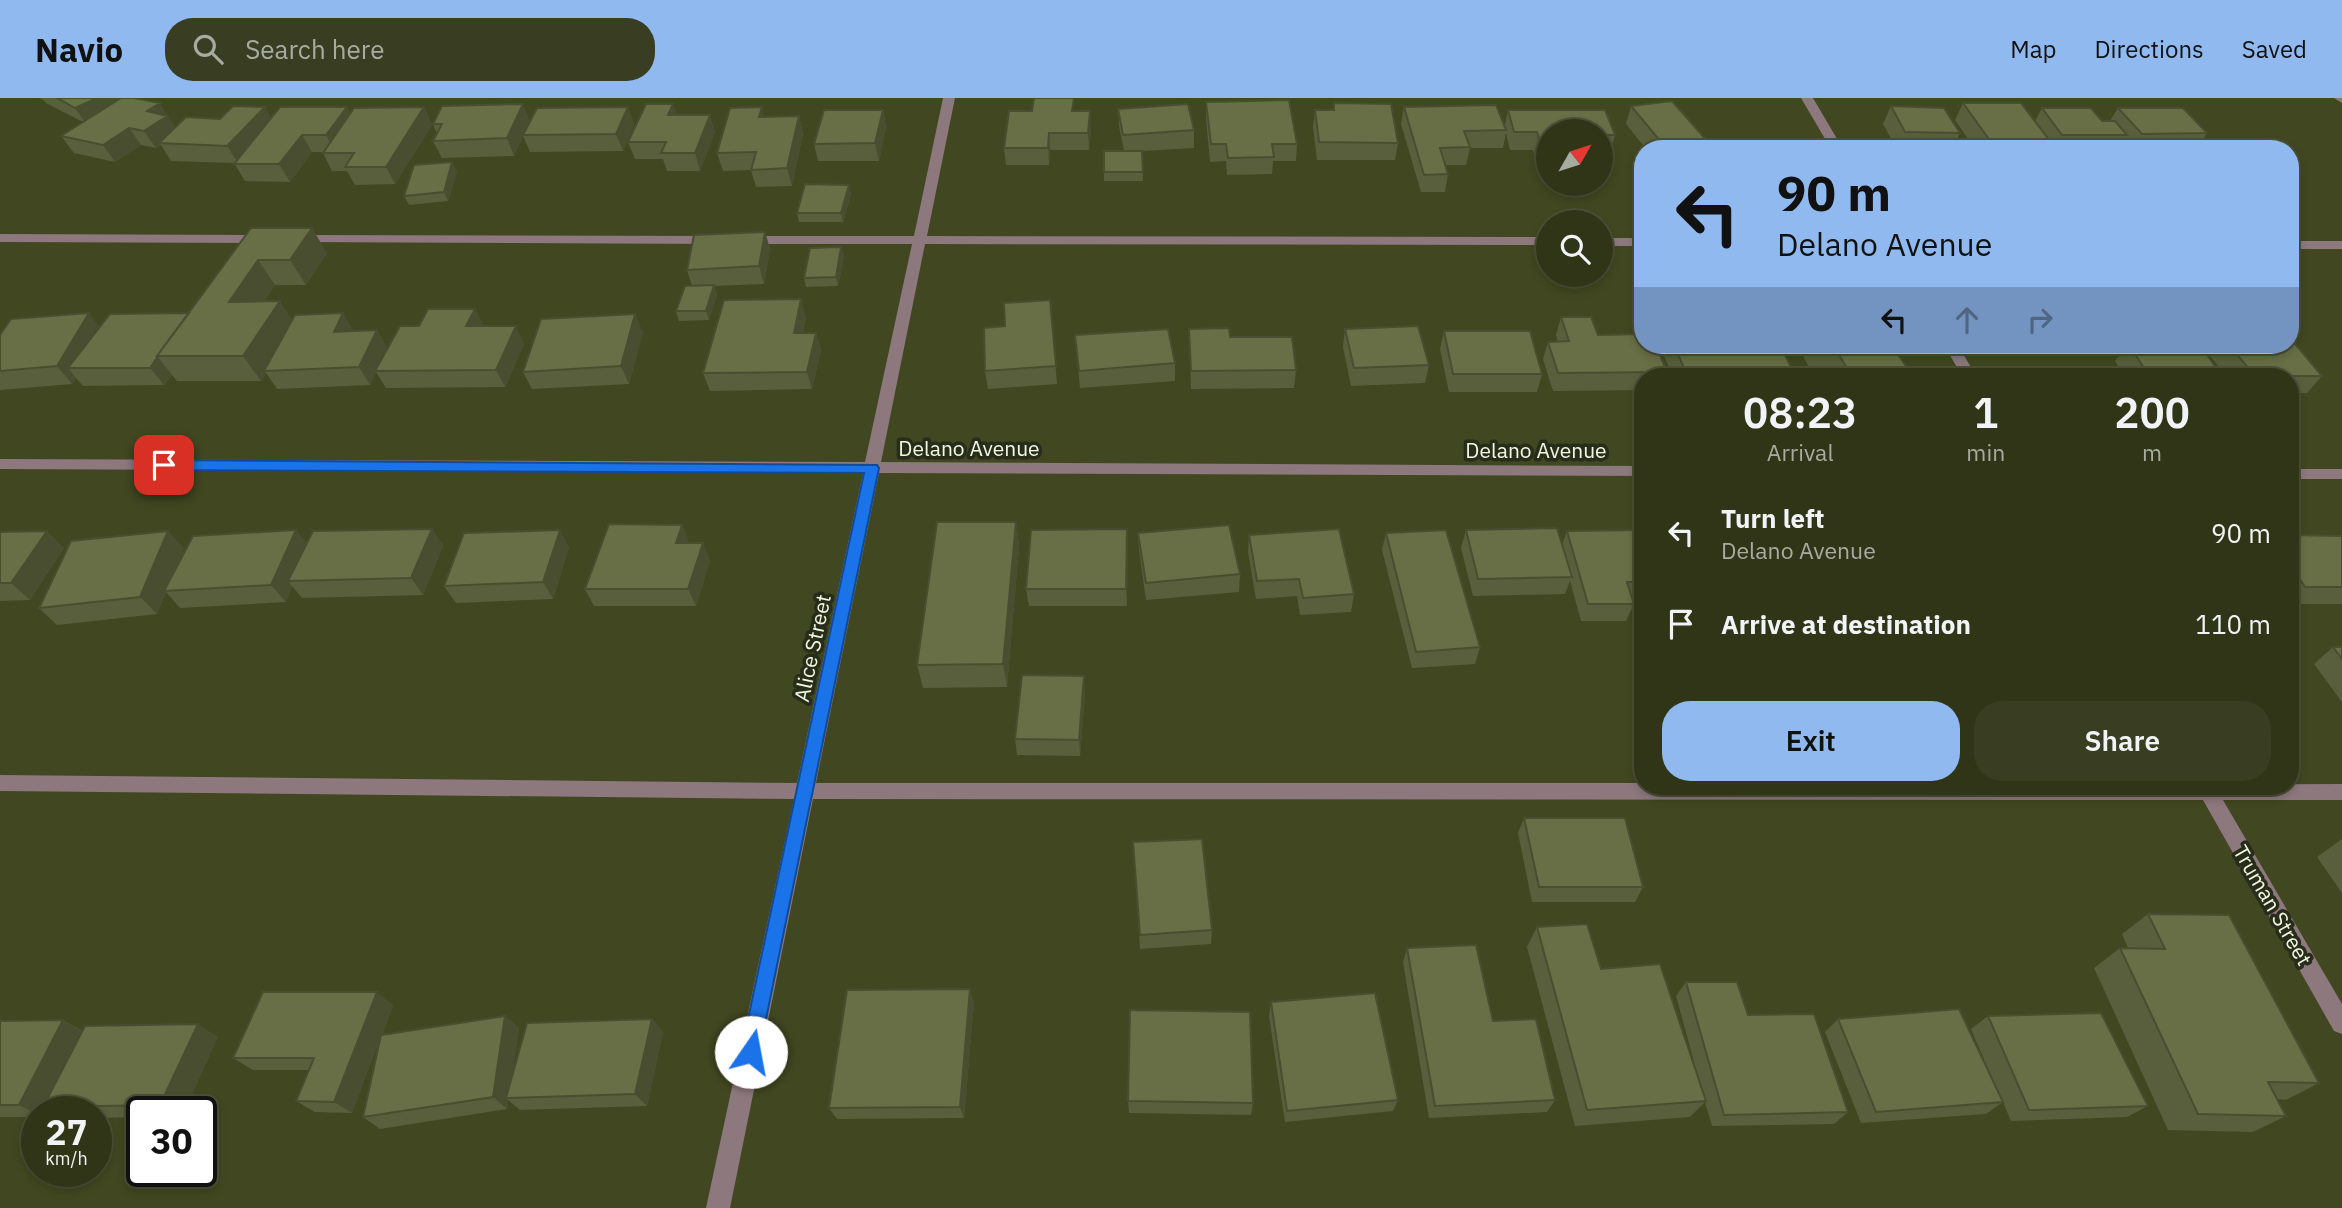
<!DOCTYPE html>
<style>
:root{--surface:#313518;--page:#393d21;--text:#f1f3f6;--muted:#a8aba2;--line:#4c5037;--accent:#90b9f0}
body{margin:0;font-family:"IBM Plex Sans",sans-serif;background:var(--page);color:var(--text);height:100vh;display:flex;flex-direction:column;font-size:26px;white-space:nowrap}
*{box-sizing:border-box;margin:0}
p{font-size:23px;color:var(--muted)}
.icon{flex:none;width:38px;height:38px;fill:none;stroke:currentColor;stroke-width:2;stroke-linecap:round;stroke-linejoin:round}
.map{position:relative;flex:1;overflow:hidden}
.drawer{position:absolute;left:1634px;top:270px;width:665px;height:427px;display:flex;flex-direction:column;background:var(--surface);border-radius:28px;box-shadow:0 4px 10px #0003,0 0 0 2px var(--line)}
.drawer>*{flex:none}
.banner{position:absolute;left:1634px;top:42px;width:665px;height:214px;border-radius:28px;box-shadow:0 4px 10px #0003,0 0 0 2px var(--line);background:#90b9f0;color:#111;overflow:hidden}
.needle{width:46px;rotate:51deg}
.tools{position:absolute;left:1536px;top:21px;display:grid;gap:14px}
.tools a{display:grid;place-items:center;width:77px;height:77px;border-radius:50%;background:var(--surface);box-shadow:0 4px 10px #0003,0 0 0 2px var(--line);font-size:35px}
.speed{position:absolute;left:21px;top:998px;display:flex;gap:14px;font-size:35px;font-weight:700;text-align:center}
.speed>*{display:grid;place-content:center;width:91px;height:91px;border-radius:50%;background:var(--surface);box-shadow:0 4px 10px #0003,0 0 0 2px var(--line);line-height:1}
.speed small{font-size:18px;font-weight:400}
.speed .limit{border:4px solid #111;border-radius:10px;background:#fff;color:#111}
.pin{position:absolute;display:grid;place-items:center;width:60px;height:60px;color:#fff;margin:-30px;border-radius:14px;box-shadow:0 4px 10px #0006}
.me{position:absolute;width:77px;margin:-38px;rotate:12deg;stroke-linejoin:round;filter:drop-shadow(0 0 5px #0008)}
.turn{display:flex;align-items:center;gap:24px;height:147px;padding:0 28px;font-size:32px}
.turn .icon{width:91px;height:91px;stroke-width:2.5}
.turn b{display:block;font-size:49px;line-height:60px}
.lanes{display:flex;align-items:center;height:66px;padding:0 28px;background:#0003;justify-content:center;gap:35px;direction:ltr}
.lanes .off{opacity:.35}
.eta{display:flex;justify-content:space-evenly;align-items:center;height:119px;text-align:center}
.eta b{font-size:42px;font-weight:600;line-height:49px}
.button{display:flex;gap:14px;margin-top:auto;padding:14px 28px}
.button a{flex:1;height:80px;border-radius:28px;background:var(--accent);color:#111;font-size:28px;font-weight:600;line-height:80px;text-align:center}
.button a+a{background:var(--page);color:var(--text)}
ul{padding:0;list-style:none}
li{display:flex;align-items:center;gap:21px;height:91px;padding:0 28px}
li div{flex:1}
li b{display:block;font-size:26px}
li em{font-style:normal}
header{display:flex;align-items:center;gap:42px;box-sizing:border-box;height:98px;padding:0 35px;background:var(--accent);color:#111}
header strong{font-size:33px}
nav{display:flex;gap:38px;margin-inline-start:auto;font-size:24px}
.search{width:490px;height:63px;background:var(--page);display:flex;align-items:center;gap:18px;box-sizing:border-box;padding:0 24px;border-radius:28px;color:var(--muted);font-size:26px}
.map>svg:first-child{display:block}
</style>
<header>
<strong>Navio</strong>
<div class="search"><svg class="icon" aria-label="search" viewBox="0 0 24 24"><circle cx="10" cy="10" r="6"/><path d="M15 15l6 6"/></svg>Search here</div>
<nav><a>Map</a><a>Directions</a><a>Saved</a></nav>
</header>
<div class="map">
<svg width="2342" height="1110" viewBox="0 0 2342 1110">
<rect width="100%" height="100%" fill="#414720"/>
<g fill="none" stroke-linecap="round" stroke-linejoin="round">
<path fill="#8d787e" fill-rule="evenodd" d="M943,0H955L927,138L1549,139V147L925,146L881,364L1643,368V378L879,375L816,685H1643V688L2342,686V702H2223L2342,906V936L2334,933L2203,702L813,701L730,1110H706L794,701L0,693V677L797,685L863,375L0,371V361L865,364L912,146H745L738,142L745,138H914Z
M1801,0H1813L1843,51H1831Z
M2334,0H2342V5Z
M0,136L266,137L273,141L266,145L0,144Z
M297,137L717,138L724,142L717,146L292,144L290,141Z
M1601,140H1643V148H1601Z
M2291,143H2342V151H2291Z
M1944,247H1958L1976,278H1962Z
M2291,371H2342V381H2291Z"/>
</g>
<path fill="#595f3c" d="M39,0H137L171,23L175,30L220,21L265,9L271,20L347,9L350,16L424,9L432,27L395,86L355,87L347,73H332L323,55V54H312L290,84L245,83L234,65L171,63L161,47L156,50L141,47L115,64L74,55L61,38L83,24L46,5L42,1H41Z
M1206,4L1297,46L1296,63H1273L1272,76L1227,77L1226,63L1210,64L1206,21Z
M1334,5L1398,45L1395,62H1317L1313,29L1315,12H1333Z
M1963,5L2035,23L2042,10L2102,23H2110L2118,10L2207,35L2197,51H2128L2122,44L2118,51H1975L1955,22Z
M1496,7L1505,27L1508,12H1605L1615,37L1610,55L1601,54V33H1549V80H1541L1533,52H1510L1506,35L1503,50H1470L1466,67H1446L1448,76L1445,94H1421L1401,26L1404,9Z
M1631,8L1709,45L1707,51H1646L1626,26Z
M1891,8L1960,35L1952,51H1897L1883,26Z
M1118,11L1194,32V50L1142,53L1143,83H1104V74L1124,53L1119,28Z
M883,12L886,29L879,63H818L814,46Z
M1074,13L1091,31L1089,52H1050L1049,67H1006L1004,50Z
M676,17L715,34L700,73H667L663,61H635L628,44Z
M799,18L803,35L792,88L756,89L751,72L723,73L717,55L765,19Z
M530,23L634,26L623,53L530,54L523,38L514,58L442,60L433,43L437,36L433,26Z
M457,73L448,103L409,107L404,98Z
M851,96L843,124H799L797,115Z
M251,130L327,155L306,187H275L264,203L292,223L354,233L377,232L387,250L484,228L524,246L505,289L386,290L376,274L370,287L277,291L266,275L261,283H177L172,277L164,287L83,288L76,280L72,286L0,292V237L100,229L189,215Z
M765,134L770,151L764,186L714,188L717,197L709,222L679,223L676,213L692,188L687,172Z
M841,149L844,158L838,188L806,189L804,180Z
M1050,202L1057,286L988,291L985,273L1005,228Z
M806,219L803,235H816L821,252L812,291L710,293L703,275Z
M1561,219L1598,237L1667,274L1665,278H1643V292L1553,293L1543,261L1548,244H1558L1556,237Z
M1189,231L1230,239L1296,272L1294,290L1191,291Z
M1345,231L1429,267L1425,285L1351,288L1343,249Z
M1444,233L1542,276L1537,294H1449L1440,251Z
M643,234L629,286L532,291L523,274Z
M1075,237L1175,265V283L1080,290Z
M1659,247H1780L1794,275L1792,278H1673Z
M1797,247H1892L1907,270L1902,278H1832L1826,268L1809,269Z
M2127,247H2200L2222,278H2124L2115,263Z
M2201,247H2291L2322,278L2307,295H2291V278H2226Z
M1016,424L1019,448L1007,589L923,590L917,567Z
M682,427L689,445L710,462L696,508H594L585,491Z
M432,431L443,448L423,497L302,500L292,488L286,504L180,510L166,494L157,516L57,527L39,510L184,450L174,474L307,446Z
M1127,431V508H1029L1026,491Z
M1466,432L1562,447L1567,433L1643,432V501H1632L1634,506L1626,523H1581L1570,483L1565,496L1473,498L1461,450Z
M0,434L64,450L30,502L0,503Z
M1138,435L1240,476L1239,494L1146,502L1139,452Z
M1386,435L1480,549L1475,566L1412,570L1382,452Z
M1249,437L1354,496L1351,514L1300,517L1297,498L1256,501L1248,454Z
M2291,437L2342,438V506H2291Z
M569,449L553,501L456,505L444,488Z
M2333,549H2342V604L2314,566Z
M1085,595L1080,658L1017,657L1015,641Z
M1524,720L1643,789L1635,804H1532L1518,735Z
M2342,741V795L2317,759Z
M1133,744L1212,832L1211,846L1140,851Z
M2148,816L2319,985L2286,1002L2277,1001L2286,1018L2253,1034L2168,1032L2094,870L2120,850H2128L2122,836Z
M1537,829L1601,871L1699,982L1676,898L1686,884L1748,917L1848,1014L1834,1026L1712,1028L1705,1004L1690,1019L1575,1028L1527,849Z
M1407,850L1493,923L1555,1002L1547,1014L1429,1020L1403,864Z
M974,904L964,1020L837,1021L829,1010Z
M1271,904L1398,1002L1393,1013L1285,1024L1269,918Z
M393,907L382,937L505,918L519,930L512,979L652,921L663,934L647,1008L520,1012L508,1002L507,1011L380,1031L363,1019L379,943L352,1015L315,1014L296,1003L309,972H253L233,960Z
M1988,918L2148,1008L2127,1019L2011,1023L2003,1004L1986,1016L1861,1025L1825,934L1838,921L1998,994L1971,931Z
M63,922L83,933L218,939L184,1013H142V1019L96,1020V1013H52L47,1011L37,1013V1019H0V923Z
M1128,1003L1253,1005L1251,1017L1129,1015Z"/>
<path fill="#494e31" d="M97,0H137L87,27L75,10Z
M160,5L178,35L159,45L161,47L156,50L144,33L147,13Z
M523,6L530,23L514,58L507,40Z
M673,6L679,23L668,17Z
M265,9L275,26L238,65L227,48Z
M347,9L356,27L336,54L326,37Z
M424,9L432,27L395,86L386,69Z
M628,9L634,26L623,53L616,36Z
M762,9L766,26L759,19Z
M883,12L886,29L879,63L875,45Z
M1090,13L1091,31L1089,52L1088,35Z
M710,17L715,34L700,73L695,55Z
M799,18L803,35L792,88L787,70Z
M129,30L141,47L115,64L103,47Z
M1049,35L1050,52L1049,67L1048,50Z
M302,37L312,54L290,84L279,66Z
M1709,45L1707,51H1665Z
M452,64L457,73L448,103L444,94Z
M849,87L851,96L843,124L841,115Z
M312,130L327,155L306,187L290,162Z
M765,134L770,151L764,186L759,168Z
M841,149L844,158L838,188L836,179Z
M258,162L275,187L247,229L229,204Z
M714,187L717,197L709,222L706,213Z
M801,201L806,219L799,253L794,235Z
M280,203L296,228L264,273L266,275L261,283L243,258Z
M475,211L484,228H466Z
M89,215L103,233L68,270L76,280L72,286L57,268Z
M343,215L354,233L334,234Z
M635,216L643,234L629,286L621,268Z
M516,228L524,246L505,289L496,272Z
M377,232L387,250L375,273L376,274L370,287L359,269Z
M816,235L821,252L812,291L807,274Z
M158,259L172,277L164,287L150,270Z
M1016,424L1019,448L1007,589L1003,566Z
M682,427L689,444L684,462L676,445Z
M432,431L443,448L423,497L411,480Z
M1127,431L1128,449L1127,508L1126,491Z
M296,432L310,449L288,483L292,488L286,504L271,487Z
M560,432L569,449L553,501L543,484Z
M47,433L64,450L30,502L11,485Z
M168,433L184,450L166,493H164L166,494L157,516L140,499Z
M703,445L710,462L696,508L688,491Z
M1084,578L1085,595L1080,658L1079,642Z
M970,891L974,904L964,1020L960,1009Z
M377,894L393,907L352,1015L334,1004Z
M505,918L519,930L509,1000H506L508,1002L507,1011L493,999Z
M652,921L663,934L647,1008L635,996Z
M63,922L86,935L43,1009L47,1011L45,1013H37V1016L19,1007Z
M198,926L218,939L184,1013H172L160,1007Z"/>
<path fill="#686f46" stroke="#494e31" stroke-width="2" d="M57,0H97L75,10Z
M121,0H134L160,5L147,13L167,18L144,33L129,30L103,47L61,38Z
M1034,0H1074L1072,13H1090L1088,35H1049L1048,50H1004L1009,13H1032Z
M1289,2L1297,46H1272L1274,59L1228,60L1226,46H1211L1206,4Z
M1672,3L1709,45L1666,50L1631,8Z
M1334,5L1391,6L1398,45L1319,44L1315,12H1334Z
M1963,5H2021L2056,51H1996Z
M523,6L507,40L433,43L442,26H433L442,8Z
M646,6H673L668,17H710L695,55H661L666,44H628Z
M1188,6L1194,32L1123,37L1118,11Z
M1496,7L1506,32L1464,33L1470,49L1440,50L1448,76L1424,77L1404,9Z
M233,8L265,9L227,48L159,45L186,19L220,21Z
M1891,8L1944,10L1960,35L1905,34Z
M280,9H347L326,37H302L279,66H234Z
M424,9L386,69H345L354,55H323L354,10Z
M628,9L616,36L523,37L537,10Z
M762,9L759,19L799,18L787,70L751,72L756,54L717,55L730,10Z
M2042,10H2091L2102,23H2115L2127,37H2062Z
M2118,10H2183L2207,35L2142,36Z
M824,12H883L875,45L814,46Z
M1508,12H1605L1615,37H1601V33H1549V63H1546L1537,34H1514Z
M1104,53H1142L1143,74H1104Z
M452,64L444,94L404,98L414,67Z
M805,86L849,87L841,115H797Z
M251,130H312L290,162H258L229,204L280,203L243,258H157Z
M765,134L759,168L687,172L694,137Z
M841,149L836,179L804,180L810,150Z
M714,187L706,213H676L685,188Z
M801,201L794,235H816L807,274L703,275L724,202Z
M1050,202L1056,268L985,273L984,230L1005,228L1004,205Z
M428,211H475L466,228H516L496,272L375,273L400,228H419Z
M89,215L57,268L0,273V237L11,221Z
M189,215L157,258H158L150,270H68L110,216Z
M343,215L334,234L377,232L359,269L264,273L295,217Z
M635,216L621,268L523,274L541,221Z
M1561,219H1591L1598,237L1643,236V247H1656L1667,274L1558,275L1548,244L1569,243Z
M1418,228L1429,267L1354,270L1345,231Z
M1229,230L1230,239H1292L1296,272L1191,273L1189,231Z
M1168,231L1175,265L1079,273L1075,237Z
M1444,233H1530L1542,276H1453Z
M2291,241L2322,278H2255L2229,247H2291Z
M1674,247H1780L1794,275L1687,277Z
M1815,247H1892L1907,270L1848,272L1835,250L1817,251Z
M2129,247H2200L2222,278L2148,276Z
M937,424H1016L1003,566L917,567Z
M609,426L682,427L676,445H703L688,491H585Z
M1229,427L1240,476L1146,485L1138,435Z
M1557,430L1572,479L1478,481L1466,432Z
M432,431L411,480L288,483L313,433Z
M1127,431L1126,491H1026L1031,432Z
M1339,431L1354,496L1303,500L1299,481L1257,483L1249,437Z
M296,432L271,487L164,493L193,438Z
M560,432L543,484L444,488L464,435Z
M1446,432L1480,549L1416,554L1386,435Z
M1643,432V484H1627L1634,506H1588L1567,433Z
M47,433L11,485H0V434Z
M168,433L140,499L39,510L71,443Z
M2291,437L2342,438V489H2305L2291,468Z
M2333,549H2342V561Z
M1022,577L1084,578L1079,642L1015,641Z
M1524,720H1625L1643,789H1539Z
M1202,741L1212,832L1140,837L1133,744Z
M2148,816L2229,817L2319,985L2268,984L2286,1018L2198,1016L2120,850L2165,851Z
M1587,826L1601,871L1660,866L1706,1003L1587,1012L1537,829Z
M1476,847L1493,923L1536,921L1555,1002L1435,1008L1407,850Z
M1686,884H1737L1748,917L1814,916L1848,1014L1724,1017Z
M970,891L960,1009L829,1010L847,892Z
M263,894H377L334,1004L296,1003L314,960H233Z
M1375,895L1398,1002L1287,1013L1271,904Z
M1959,911L2003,1004L1876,1014L1838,921Z
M1130,912L1250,914L1253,1005L1128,1003Z
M2101,915L2148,1008L2029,1012L1988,918Z
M505,918L493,999L363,1019L381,937Z
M652,921L635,996L506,1000L527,925Z
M63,922L19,1007H0V923Z
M198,926L160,1007L43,1009L85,928Z"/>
<path fill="#1a73e8" stroke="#114b97" stroke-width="2" d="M164,362L877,367L879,370L758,960L751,963L744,960L741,954L864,375L164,372L157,367Z"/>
<g text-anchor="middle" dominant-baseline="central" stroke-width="7" stroke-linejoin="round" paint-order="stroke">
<g font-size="21" fill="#f2f7e0" stroke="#282c1a">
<text x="969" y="350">Delano Avenue</text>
<text x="1536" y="352">Delano Avenue</text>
<text transform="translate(812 550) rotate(-78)">Alice Street</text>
<text transform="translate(2273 807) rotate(60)">Truman Street</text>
</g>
</g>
</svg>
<div class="tools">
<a><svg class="needle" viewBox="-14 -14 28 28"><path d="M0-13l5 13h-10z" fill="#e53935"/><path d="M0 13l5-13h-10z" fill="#a8aba2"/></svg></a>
<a><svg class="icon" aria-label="search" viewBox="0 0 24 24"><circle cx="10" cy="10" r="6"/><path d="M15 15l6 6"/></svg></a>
</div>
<div class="speed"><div>27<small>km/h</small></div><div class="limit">30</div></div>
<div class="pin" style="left:164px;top:367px;background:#d93025"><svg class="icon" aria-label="arrive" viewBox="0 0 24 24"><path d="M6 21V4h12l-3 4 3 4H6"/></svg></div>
<svg class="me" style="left:751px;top:954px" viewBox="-20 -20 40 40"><circle r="19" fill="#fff"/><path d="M0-13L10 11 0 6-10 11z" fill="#1a73e8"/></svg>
<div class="banner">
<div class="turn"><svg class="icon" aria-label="left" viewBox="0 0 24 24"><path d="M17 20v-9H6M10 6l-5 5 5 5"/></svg><div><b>90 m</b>Delano Avenue</div></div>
<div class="lanes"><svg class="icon" aria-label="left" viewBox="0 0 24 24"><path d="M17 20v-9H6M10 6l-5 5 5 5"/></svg><svg class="icon off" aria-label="ahead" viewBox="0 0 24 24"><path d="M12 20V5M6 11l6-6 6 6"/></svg><svg class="icon off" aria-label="right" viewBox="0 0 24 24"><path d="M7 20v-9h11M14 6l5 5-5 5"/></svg></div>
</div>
<section class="drawer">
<div class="eta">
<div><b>08:23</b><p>Arrival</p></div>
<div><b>1</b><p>min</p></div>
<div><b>200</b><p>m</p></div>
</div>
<ul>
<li><svg class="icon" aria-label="left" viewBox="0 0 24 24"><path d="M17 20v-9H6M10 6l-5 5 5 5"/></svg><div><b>Turn left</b><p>Delano Avenue</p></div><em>90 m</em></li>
<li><svg class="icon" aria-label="arrive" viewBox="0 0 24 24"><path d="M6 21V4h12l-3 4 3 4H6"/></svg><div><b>Arrive at destination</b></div><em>110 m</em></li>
</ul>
<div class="button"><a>Exit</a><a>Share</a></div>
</section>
</div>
